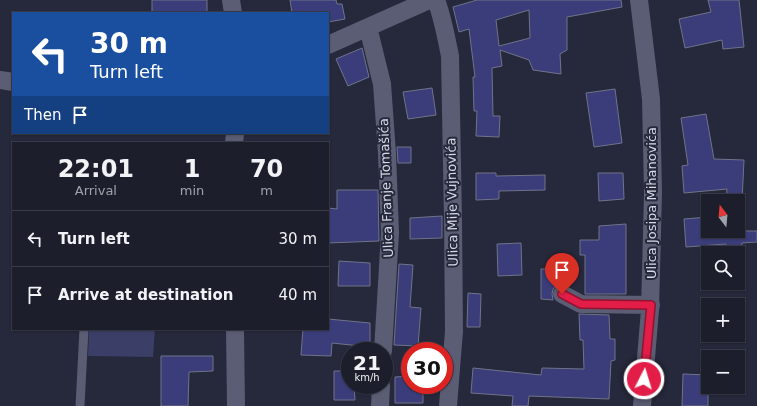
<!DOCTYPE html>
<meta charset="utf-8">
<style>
:root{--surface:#1c1e2c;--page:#292b38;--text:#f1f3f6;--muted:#a0a2a9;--line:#3a3c48}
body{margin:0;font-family:"DejaVu Sans",sans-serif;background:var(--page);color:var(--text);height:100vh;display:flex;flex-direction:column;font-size:15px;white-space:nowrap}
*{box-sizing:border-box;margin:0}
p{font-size:13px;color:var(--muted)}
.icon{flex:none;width:22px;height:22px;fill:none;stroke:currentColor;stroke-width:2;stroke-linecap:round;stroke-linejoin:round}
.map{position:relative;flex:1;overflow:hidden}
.side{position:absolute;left:12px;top:142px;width:317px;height:188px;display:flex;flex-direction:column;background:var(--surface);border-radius:0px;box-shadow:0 1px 3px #0004,0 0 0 1px var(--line)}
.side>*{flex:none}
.guide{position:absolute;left:12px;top:12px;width:317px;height:122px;border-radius:0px;box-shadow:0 1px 3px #0004,0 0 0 1px var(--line);background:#1a4fa0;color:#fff;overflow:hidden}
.needle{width:26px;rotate:344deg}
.tools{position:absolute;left:701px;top:194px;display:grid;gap:8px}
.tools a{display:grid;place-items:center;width:44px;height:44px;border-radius:0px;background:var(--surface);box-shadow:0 1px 3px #0004,0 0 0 1px var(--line);font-size:20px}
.speed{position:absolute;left:341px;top:342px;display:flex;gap:8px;font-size:20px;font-weight:700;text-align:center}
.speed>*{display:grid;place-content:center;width:52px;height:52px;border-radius:50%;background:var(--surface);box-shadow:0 1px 3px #0004,0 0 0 1px var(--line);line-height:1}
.speed small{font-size:10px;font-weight:400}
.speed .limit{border:6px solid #d22;background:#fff;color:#111}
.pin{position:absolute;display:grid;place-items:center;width:34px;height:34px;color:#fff;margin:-41px -17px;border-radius:50% 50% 50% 0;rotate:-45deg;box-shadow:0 0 4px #0007}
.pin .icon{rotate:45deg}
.me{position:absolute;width:44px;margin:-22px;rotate:5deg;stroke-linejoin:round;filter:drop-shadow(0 0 3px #0008)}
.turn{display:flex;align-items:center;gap:14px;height:84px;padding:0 12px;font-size:18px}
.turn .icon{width:52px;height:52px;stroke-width:2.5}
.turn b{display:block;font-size:28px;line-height:34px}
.then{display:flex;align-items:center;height:38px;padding:0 12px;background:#0003;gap:8px;font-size:15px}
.eta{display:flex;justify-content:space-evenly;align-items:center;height:68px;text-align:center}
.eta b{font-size:24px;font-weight:800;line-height:28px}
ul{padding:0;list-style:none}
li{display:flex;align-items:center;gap:12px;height:56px;padding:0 12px;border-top:1px solid var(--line)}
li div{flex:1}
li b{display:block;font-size:15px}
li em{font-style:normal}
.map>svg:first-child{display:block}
</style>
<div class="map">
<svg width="757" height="406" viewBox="0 0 757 406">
<rect width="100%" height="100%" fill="#26283b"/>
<path fill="#3b3e67" d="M89,329H155L153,357L88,356Z"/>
<path fill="#3a3d79" stroke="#707389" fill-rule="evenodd" d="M152,0H207V13H152Z
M290,0H336L337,4H342L345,19L328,22V13H292Z
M477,0H621L622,7L567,17V50L560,54L561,74L533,70L529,60L500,50L502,66L492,68L493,116H500L499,137L476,136L477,111H474L473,77H475L469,29L459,32L453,7ZM529,10L530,38L499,46L496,20Z
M708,0H739L744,47L723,49L722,40L685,48L679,19L711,12Z
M362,48L369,77L348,86L336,59Z
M432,88L436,115L408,119L403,92Z
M615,89L622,143L594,147L586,93Z
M706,114L714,159L744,160L742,201H726L727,189L684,193L682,166L688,165L681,118Z
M397,147H411V163H398Z
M476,173H496V176L545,175V190L499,191V199L476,200Z
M598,173H623L624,199L599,201Z
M337,190H378L379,241L328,243V208L337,209Z
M442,216V238L410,239V218Z
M708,217V231H757V242L742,243L741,254L738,253H725L726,244L686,247L684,219Z
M626,224V294H585V255H580V240H599V226Z
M521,243L522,275L498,276L497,244Z
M339,261L370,263V286H338Z
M399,264L413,265L410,307L421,308L418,346L394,345Z
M541,269H558V285L553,289L552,294L553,300L541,299Z
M468,293L481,294L480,327H467Z
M579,314L609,315L610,339H615V360L611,361L609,399L529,396L528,406H512L513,396L471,393L473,368L541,375L542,368L584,369L583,340H580Z
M328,319L370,323V347L332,343L331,356L301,355L303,329H328Z
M161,356H213V371L189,372L188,406H161Z
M334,371H350V385H354L355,400H334Z
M683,374L708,375V406H682Z
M410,376V385H423V403H395V377Z"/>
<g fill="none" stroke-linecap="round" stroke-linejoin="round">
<path stroke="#5a5d73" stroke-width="9" d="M80,406L84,329"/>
<path stroke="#5a5d73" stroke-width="18" d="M231,0L233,13
M436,0C443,18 446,37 450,56L453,219L454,331L448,406
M639,0L651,99L653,193L650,310L642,406
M368,27L382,84L387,153L390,233L383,351
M328,45L429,0
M0,80L13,82
M234,143L235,133
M562,294L581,304L651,305
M235,329L236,406
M380,406L381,385"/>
</g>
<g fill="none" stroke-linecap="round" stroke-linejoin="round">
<g stroke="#92132f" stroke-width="10">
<path id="route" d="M562,294L581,304L651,305L644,379"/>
</g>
<use href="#route" stroke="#e11d48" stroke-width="7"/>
</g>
<g text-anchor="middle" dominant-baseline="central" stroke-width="4" stroke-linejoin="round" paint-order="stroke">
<g font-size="13" fill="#d7d9e6" stroke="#26283b">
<text transform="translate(386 188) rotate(-92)">Ulica Franje Tomašića</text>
<text transform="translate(452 202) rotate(-91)">Ulica Mije Vujnovića</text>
<text transform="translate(651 203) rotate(-90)">Ulica Josipa Mihanovića</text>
</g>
</g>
</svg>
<div class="tools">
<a><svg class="needle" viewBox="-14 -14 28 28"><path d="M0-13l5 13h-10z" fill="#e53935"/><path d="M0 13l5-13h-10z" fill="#a0a2a9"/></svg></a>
<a><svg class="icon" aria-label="search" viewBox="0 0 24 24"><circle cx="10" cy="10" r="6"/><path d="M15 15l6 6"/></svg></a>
<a>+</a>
<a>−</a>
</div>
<div class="speed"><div>21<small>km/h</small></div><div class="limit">30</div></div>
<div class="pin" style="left:562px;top:294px;background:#d93025"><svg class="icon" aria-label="arrive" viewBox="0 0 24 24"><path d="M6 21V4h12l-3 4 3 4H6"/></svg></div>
<svg class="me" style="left:644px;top:379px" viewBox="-20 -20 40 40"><circle r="17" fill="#e11d48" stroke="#fff" stroke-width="3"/><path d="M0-11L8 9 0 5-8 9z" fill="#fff"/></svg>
<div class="guide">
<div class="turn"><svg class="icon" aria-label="left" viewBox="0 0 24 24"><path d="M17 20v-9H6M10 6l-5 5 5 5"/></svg><div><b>30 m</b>Turn left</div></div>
<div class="then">Then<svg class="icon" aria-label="arrive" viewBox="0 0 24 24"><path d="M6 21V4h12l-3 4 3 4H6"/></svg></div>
</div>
<section class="side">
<div class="eta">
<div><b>22:01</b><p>Arrival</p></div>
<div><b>1</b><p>min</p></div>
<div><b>70</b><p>m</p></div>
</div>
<ul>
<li><svg class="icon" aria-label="left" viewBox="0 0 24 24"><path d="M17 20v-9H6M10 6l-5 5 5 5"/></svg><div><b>Turn left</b></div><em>30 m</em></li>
<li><svg class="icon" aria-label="arrive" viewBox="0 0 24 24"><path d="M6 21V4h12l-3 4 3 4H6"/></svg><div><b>Arrive at destination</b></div><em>40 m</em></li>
</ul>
</section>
</div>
